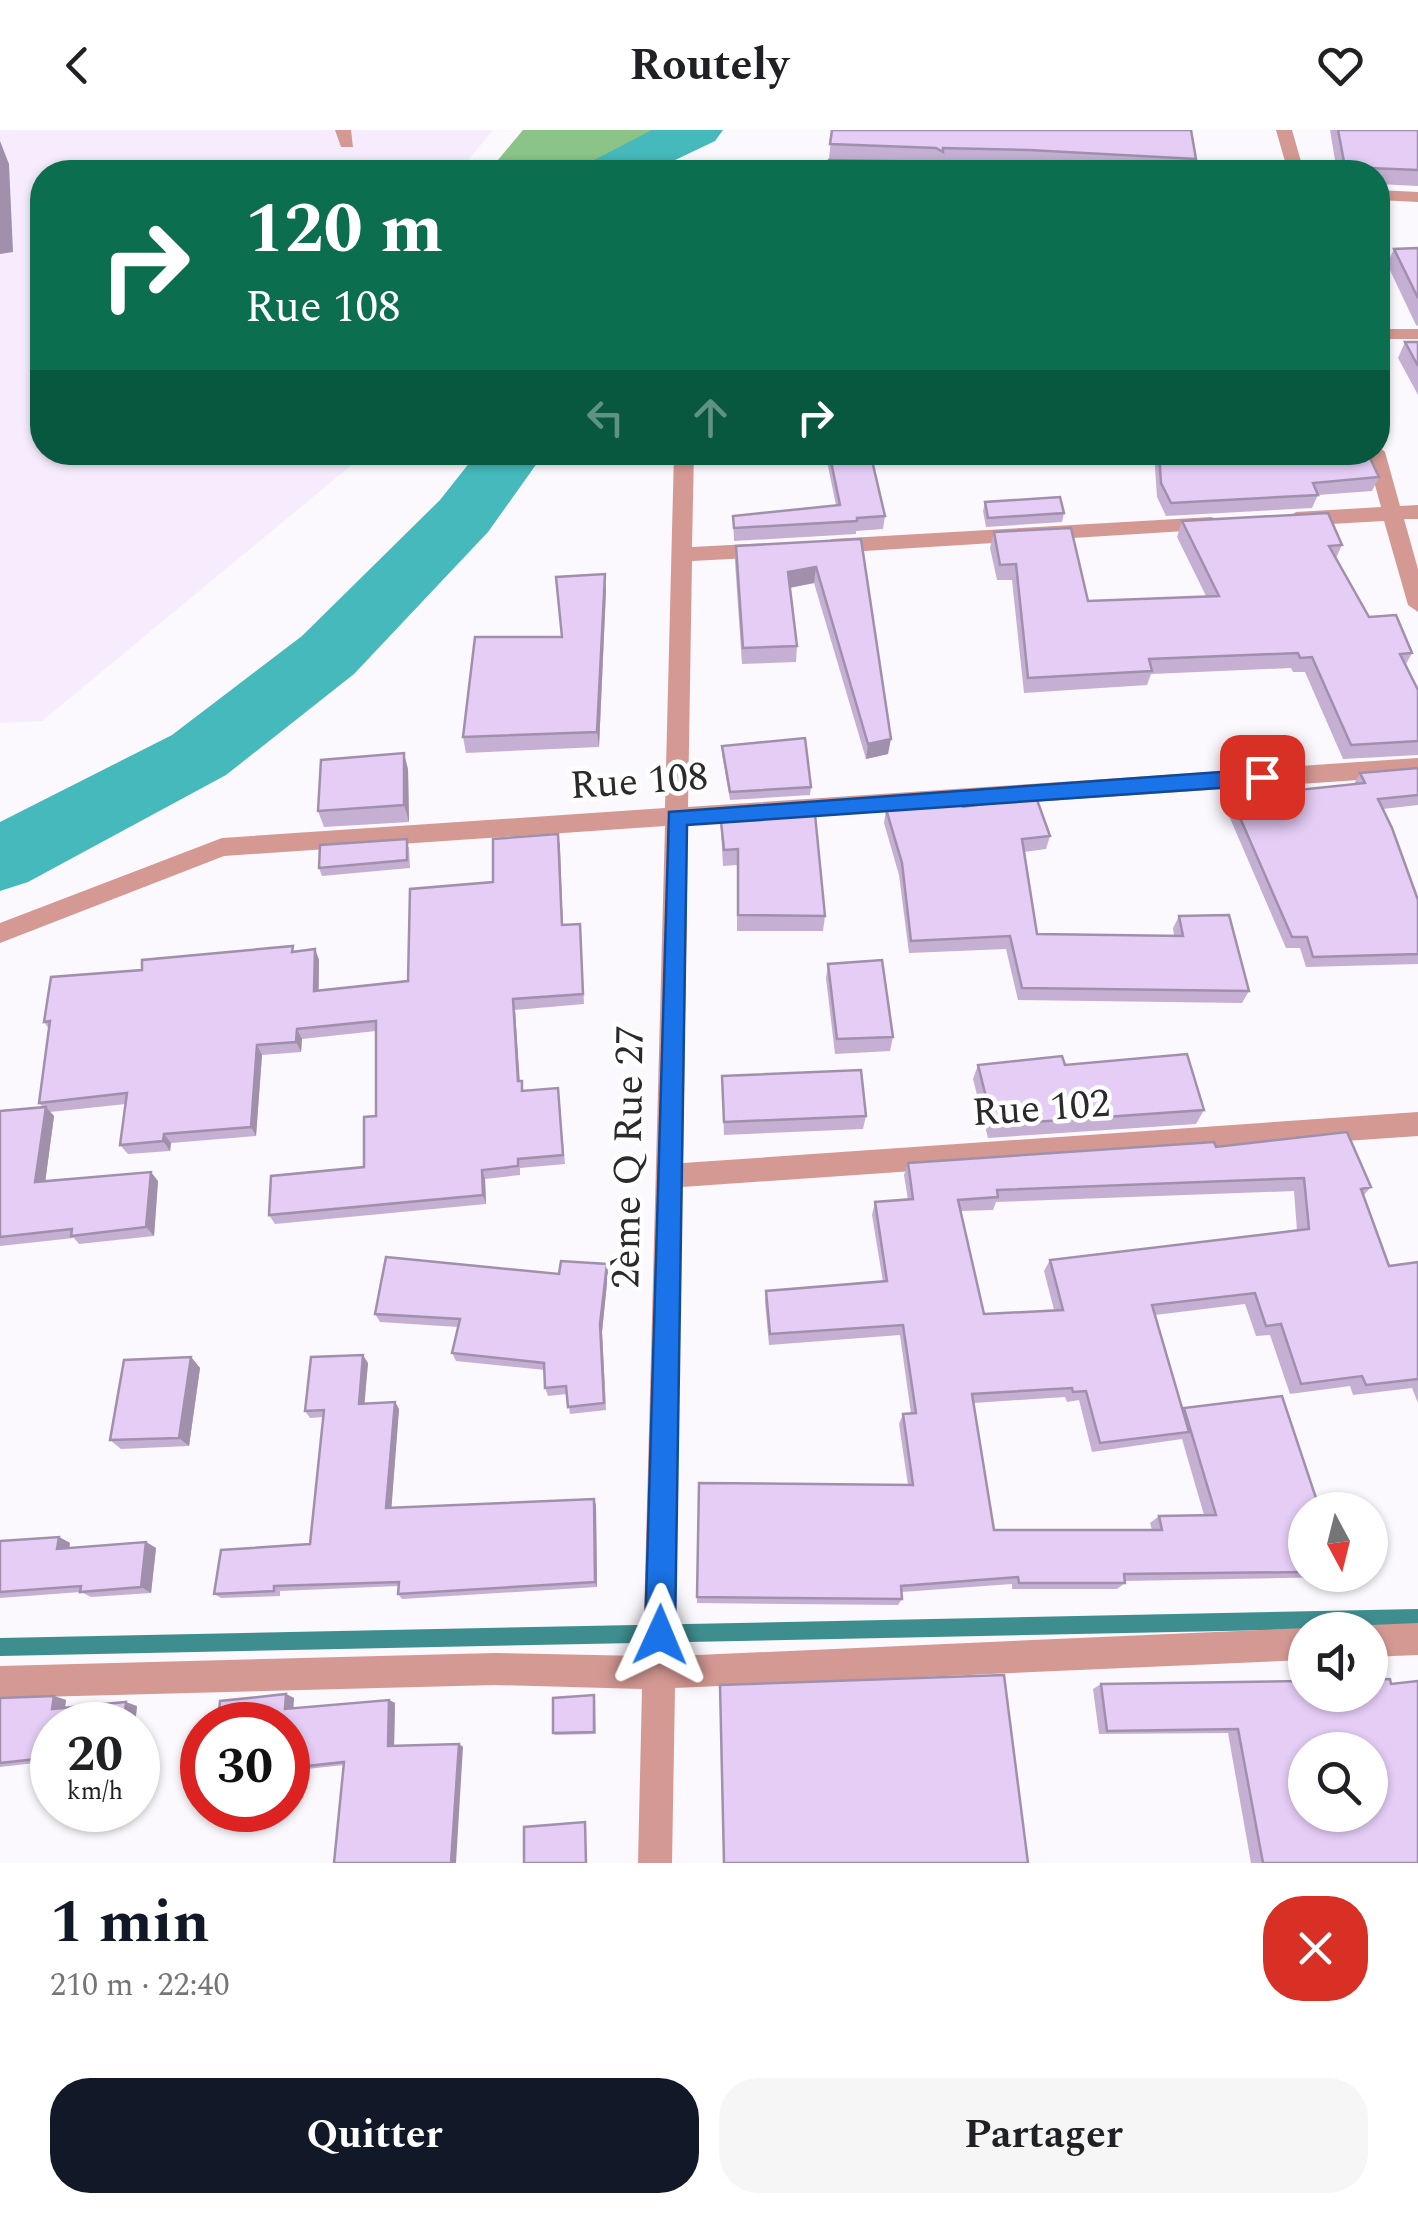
<!DOCTYPE html>
<html lang="fr">
<meta charset="utf-8">
<style>
:root{--surface:#fff;--page:#f6f6f6;--text:#202124;--muted:#757577;--accent:#111827}
body{margin:0;font-family:Spectral,serif;background:var(--page);color:var(--text);height:100vh;display:flex;flex-direction:column;font-size:38px;white-space:nowrap}
*{box-sizing:border-box;margin:0}
p{font-size:32px;color:var(--muted)}
.icon{flex:none;width:55px;height:55px;fill:none;stroke:currentColor;stroke-width:2;stroke-linecap:round;stroke-linejoin:round}
.map{position:relative;height:1733px;overflow:hidden}
.sheet{display:flex;flex-direction:column;background:var(--surface);flex:1}
.sheet>*{flex:none}
.banner{position:absolute;left:30px;top:30px;width:1360px;height:305px;border-radius:40px;box-shadow:0 2px 8px #0004;background:#0b6e4f;color:#fff;overflow:hidden}
.needle{width:65px;rotate:173deg}
.tools{position:absolute;left:1288px;top:1362px;display:grid;gap:20px}
.tools a{display:grid;place-items:center;width:100px;height:100px;border-radius:50%;background:var(--surface);box-shadow:0 2px 8px #0004;font-size:50px}
.speed{position:absolute;left:30px;top:1572px;display:flex;gap:20px;font-size:50px;font-weight:700;text-align:center}
.speed>*{display:grid;place-content:center;width:130px;height:130px;border-radius:50%;background:var(--surface);box-shadow:0 2px 8px #0004;line-height:1}
.speed small{font-size:25px;font-weight:400}
.speed .limit{border:15px solid #d22;background:#fff;color:#111}
.pin{position:absolute;display:grid;place-items:center;width:85px;height:85px;color:#fff;margin:-42px;border-radius:20px;box-shadow:0 5px 15px #0006}
.me{position:absolute;width:110px;margin:-55px;rotate:1deg;stroke-linejoin:round;filter:drop-shadow(0 0 8px #0008)}
.turn{display:flex;align-items:center;gap:35px;height:210px;padding:0 50px;font-size:45px}
.turn .icon{width:130px;height:130px;stroke-width:2.5}
.turn b{display:block;font-size:70px;line-height:85px}
.lanes{display:flex;align-items:center;height:95px;padding:0 50px;background:#0003;justify-content:center;gap:50px;direction:ltr}
.lanes .off{opacity:.35}
.round{display:grid;place-items:center;flex:none;width:105px;height:105px;border-radius:40px;background:var(--page)}
.overview{display:flex;align-items:center;justify-content:space-between;height:170px;padding:0 50px}
h1{font-size:60px;font-weight:700;line-height:75px;color:var(--accent)}
.action{display:flex;gap:20px;margin-top:auto;padding:20px 50px}
.action a{flex:1;height:115px;border-radius:40px;background:var(--accent);color:#fff;font-size:40px;font-weight:700;line-height:115px;text-align:center}
.action a+a{background:var(--page);color:var(--text)}
header{display:flex;justify-content:space-between;align-items:center;height:130px;padding:0 50px;background:var(--surface);font-size:45px;font-weight:700}
.map>svg:first-child{display:block}
</style>
<header><svg class="icon" aria-label="back" viewBox="0 0 24 24"><path d="M15 5l-7 7 7 7"/></svg>Routely<svg class="icon" aria-label="heart" viewBox="0 0 24 24"><path d="M12 20l-8-8c-3-5 5-10 8-4 3-6 11-1 8 4z"/></svg></header>
<div class="map">
<svg width="1418" height="1733" viewBox="0 0 1418 1733">
<rect width="100%" height="100%" fill="#fbf8fe"/>
<path fill="#f6ecfd" d="M0,0H493L458,42H42V322L366,323L42,591L0,593Z"/>
<path fill="#8cc386" d="M523,0H662L592,42H488Z"/>
<g fill="none" stroke-linecap="round" stroke-linejoin="round">
<path fill="#3e8e90" fill-rule="evenodd" d="M1418,1479V1497L0,1526V1508Z"/>
<path fill="#45b9bb" fill-rule="evenodd" d="M652,0H723L715,11L650,42H586L594,30Z
M478,322H545L488,402L354,544L226,645L28,752L0,761V692L172,605L302,506L440,370Z"/>
<path fill="#d59993" fill-rule="evenodd" d="M335,0H351L353,17H341Z
M1276,0H1292L1304,42H1288Z
M1378,60L1418,62V72L1378,70Z
M1378,199H1418V209H1378Z
M1378,316L1385,322L1400,376L1418,375V389H1404L1418,439V482L1408,475L1384,391L1296,396L1286,389L1296,382L1381,377L1366,322H1378Z
M674,322H694L692,417L767,413L777,420L767,427L692,431L688,677L1418,628V646L688,695L683,1033L1418,982V1006L682,1057L675,1526L1305,1498L1310,1500H1305V1530L675,1558L672,1733H638L642,1559L495,1555L0,1568V1536L495,1523L643,1526L665,696L224,726L0,813V793L222,708L665,678Z
M1211,387L1218,389V399L832,423L822,416L832,409Z
M1418,1493V1525L1370,1527V1500H1359L1370,1495Z"/>
</g>
<path fill="#c5b0d4" fill-rule="evenodd" d="M832,0L1196,29L1192,42L1026,35L941,33L940,42H777V33L828,35L883,31L829,29Z
M1330,0H1418V56L1378,54V42H1337Z
M1418,118V196L1416,195L1387,134L1394,119Z
M1405,212H1418V265L1398,228Z
M825,322H870L885,386L883,399L856,401V404L734,411L733,386L836,375Z
M1154,322H1367L1379,347L1372,361L1318,365L1312,378L1166,386L1157,367Z
M985,372L1064,383L1062,392L986,397L983,381Z
M1182,391L1342,415L1336,428L1369,487L1412,523L1406,534L1418,560V625L1343,629L1305,542H1293L1291,538L1151,544L1147,555L1024,563L1012,450H997L990,418L994,402L1088,471L1206,466L1177,407Z
M861,409L888,624L866,629L814,453L790,458L797,516L796,532L742,534L735,432L736,416Z
M606,460L599,617L466,623L463,607Z
M722,616L811,657L810,665L730,670L722,624Z
M1418,638V675L1383,679L1418,770V834L1306,837L1300,818H1286L1226,679L1231,667L1354,654L1360,643Z
M408,639L409,692L324,697L318,681Z
M963,677L1050,706L1046,719L1024,722L1037,804L1174,806L1173,798L1179,786L1249,861L1242,873L1018,870L1006,819L909,823L899,745L884,693L886,679Z
M720,682L825,786L823,801H737V735L723,736Z
M558,704L563,795L581,805L584,874L515,880L520,951L524,961L558,958L565,1034L520,1038V1045L485,1049L486,1074L275,1094L269,1085L364,1037L376,986V901L302,909L301,922L262,925L256,1006L171,1013L170,1021L128,1024L120,1015L126,974L50,982L54,986L45,1052L158,1051L154,1106L79,1114L74,1108L0,1116V981L43,977L39,973L49,899L44,892L142,840L315,819L319,830V860L408,851L493,752Z
M409,717L410,738L322,746L319,738Z
M828,834L893,907L890,921L835,924L826,848Z
M978,935H1065L1204,980L1196,994L988,1008L973,949Z
M722,946L866,986L863,999L724,1005Z
M1216,1017L1371,1057L1364,1065L1389,1136L1418,1132V1273L1412,1258L1353,1265L1350,1256L1290,1264L1270,1205L1256,1206L1245,1174L1155,1185L1183,1280L1184,1278L1305,1380V1445H1338L1333,1447L1125,1451V1453L1117,1459H1012V1454L902,1462V1469L898,1475L697,1473L699,1353L908,1355L899,1294L903,1284H911L900,1205L769,1215L765,1172L766,1161L883,1152L872,1085L875,1072L908,1070L904,1045L908,1033ZM1294,1061L1297,1101L1050,1130L1044,1141L1054,1180L984,1184L960,1081L993,1080L996,1072ZM1065,1267L1067,1272L1079,1270L1092,1322L1182,1309L1204,1385L1159,1386L1150,1393L1152,1400H994L974,1273Z
M608,1143L602,1202L606,1280L570,1284L567,1264L548,1266L545,1258V1240L456,1231L452,1223L458,1197L380,1192L375,1184L559,1144Z
M191,1227L200,1238L189,1316L121,1319L110,1310Z
M368,1233L364,1273L395,1272L399,1279L391,1378L596,1375L597,1457L402,1469L398,1464V1456L280,1461V1466L221,1468L214,1464L310,1414L323,1287L310,1288L305,1281Z
M59,1407L70,1413L69,1418L146,1412L156,1418L151,1463L91,1467L81,1462L0,1468V1411Z
M1101,1554H1391L1418,1733H1251L1228,1603L1099,1604L1093,1559Z
M286,1564L294,1568L293,1578L389,1570L395,1573L394,1616L459,1614L463,1617L344,1635L288,1641Z
M54,1566L66,1570L65,1578L137,1576L135,1595H52V1631L0,1637V1568Z
M595,1568L596,1604L555,1605L553,1603Z"/>
<path fill="#a090ac" d="M0,11L9,34L13,122L0,124Z
M816,437L814,453L788,458V442Z
M605,444L606,460L599,617L597,602Z
M891,609L888,624L866,629L868,614Z
M404,623L408,639L409,692L404,675Z
M558,704L560,716L563,806L562,795Z
M315,819L319,830L318,871L314,861Z
M513,869L515,880L520,961L518,951Z
M297,899L302,909L301,922L296,912Z
M257,915L262,925L256,1006L251,997Z
M46,977L54,986L44,1061L35,1052Z
M164,1004L171,1013L170,1021L163,1011Z
M482,1040L485,1049L486,1074L483,1065Z
M151,1042L158,1051L154,1106L146,1097Z
M607,1134L608,1143L602,1202L606,1280L600,1194Z
M363,1225L368,1233L364,1280L359,1274Z
M191,1227L200,1238L189,1316L179,1308Z
M395,1272L399,1279L391,1384L386,1378Z
M594,1369L596,1375L597,1457L595,1452Z
M59,1407L70,1413L68,1425L57,1419Z
M146,1412L156,1418L151,1463L141,1457Z
M286,1564L294,1568L293,1583L285,1579Z
M54,1566L66,1570L64,1583L52,1579Z
M389,1570L395,1573L394,1619L388,1616Z
M126,1572L137,1576L135,1595H124Z
M459,1614L463,1617L456,1733H451Z
M46,1622L52,1624V1630L45,1628Z"/>
<path fill="#e5cdf6" stroke="#a090ac" stroke-width="2.5" fill-rule="evenodd" d="M832,0H1191L1196,29L1029,20L943,18V22L936,18L830,14Z
M1338,0H1418V40L1345,37Z
M829,30L941,32L940,42H779L777,33L828,35Z
M0,37L2,96L0,97Z
M1418,118V168L1394,119Z
M1405,212H1418V236Z
M829,322H870L885,386L857,388V391L734,398L733,386L840,375Z
M1159,322H1367L1379,347L1313,353L1318,365L1171,373L1161,353Z
M1060,367L1064,383L988,388L985,372Z
M1328,383L1342,415L1329,416L1369,487L1396,485L1412,523L1400,524L1418,560V611L1351,615L1312,527L1300,528L1298,523L1149,529L1152,541L1028,548L1016,434L1000,435L994,402L1071,398L1088,471L1219,466L1182,391Z
M861,409L891,609L868,614L816,437L788,442L797,516L743,518L736,416Z
M605,444L597,602L463,607L475,507H562L556,447Z
M805,608L811,657L730,662L722,616Z
M404,623V675L318,681L321,630Z
M1418,638V665L1378,669L1392,698L1418,770V824L1313,827L1307,807H1292L1231,667L1365,653L1360,643Z
M1036,667L1050,706L1022,709L1037,804L1183,806L1179,786L1229,785L1249,861L1022,858L1010,806L911,811L902,733L886,679L961,672L963,677Z
M814,674L825,786L738,785V719L724,720L720,682Z
M558,704L562,795L580,794L583,864L513,869L518,951H522V961L558,958L563,1025L518,1029V1036L482,1040L483,1065L269,1085L271,1046L364,1037V987L376,986V891L297,899L296,912L257,915L251,997L164,1004L163,1011L120,1015L127,963L39,973L50,891L44,892L51,847L142,840V830L293,816L292,822L315,819L314,861L408,851L410,759L493,752V709Z
M407,709V730L319,738L320,715Z
M882,830L893,907L837,909L828,834Z
M1187,924L1204,980L993,995L978,935L1062,926L1065,935Z
M861,940L866,986L724,992L722,946Z
M46,977L35,1052L151,1042L146,1097L71,1106L72,1099L0,1107V981Z
M1347,1002L1371,1057L1361,1059L1389,1136L1418,1132V1249L1366,1255L1362,1246L1301,1254L1281,1194L1266,1196L1255,1163L1152,1175L1189,1302L1100,1313L1086,1261L1073,1262L1072,1258L972,1264L994,1400H1162L1159,1386L1216,1385L1184,1278L1282,1266L1320,1380H1305V1442L1124,1444L1125,1453H1019L1018,1447L901,1456L902,1469L697,1467L699,1353L913,1355L903,1284L916,1283L903,1195L770,1204L766,1161L887,1151L875,1072L913,1069L908,1033L1214,1012L1216,1017ZM1304,1048L1309,1099L1050,1130L1063,1180L984,1184L958,1070L998,1067L997,1060Z
M386,1127L559,1144L561,1131L607,1134L600,1194L604,1273L568,1277L566,1256L545,1258L544,1233L452,1223L460,1189L375,1184Z
M363,1225L359,1274L395,1272L386,1378L594,1369L595,1452L398,1464L399,1452L274,1456V1461L214,1464L221,1420L310,1414L324,1280L305,1281L311,1227Z
M191,1227L179,1308L110,1310L124,1230Z
M59,1407L57,1419L146,1412L141,1457L80,1462L81,1456L0,1462V1411Z
M1004,1545L1028,1733H724L720,1555Z
M1390,1549L1391,1554L1418,1551V1733H1263L1238,1599L1107,1601L1101,1554L1305,1551V1565H1370V1550ZM1305,1620H1370V1685H1305Z
M286,1564L285,1579L389,1570L388,1616L459,1614L451,1733H334L344,1632L288,1638V1595H218L220,1571Z
M594,1565V1602L553,1603V1568Z
M54,1566L52,1579L126,1572L124,1595H52V1621L46,1622L45,1628L0,1633V1568Z
M585,1692L586,1733H524V1697Z"/>
<path fill="#1a73e8" stroke="#114b97" stroke-width="2.5" d="M1262,639L1272,647L1262,655L687,695L675,1505L670,1515L660,1520L650,1515L645,1505L669,682Z"/>
<g text-anchor="middle" dominant-baseline="central" stroke-width="9" stroke-linejoin="round" paint-order="stroke">
<g font-size="40" fill="#2c292d" stroke="#fff">
<text transform="translate(639 652) rotate(-4)">Rue 108</text>
<text transform="translate(1041 979) rotate(-4)">Rue 102</text>
<text transform="translate(629 1027) rotate(-89)">2ème Q Rue 27</text>
</g>
</g>
</svg>
<div class="tools">
<a><svg class="needle" viewBox="-14 -14 28 28"><path d="M0-13l5 13h-10z" fill="#e53935"/><path d="M0 13l5-13h-10z" fill="#757577"/></svg></a>
<a><svg class="icon" aria-label="sound" viewBox="0 0 24 24"><path d="M4 9h4l5-4v14l-5-4H4zM17 9q2 3 0 6"/></svg></a>
<a><svg class="icon" aria-label="search" viewBox="0 0 24 24"><circle cx="10" cy="10" r="6"/><path d="M15 15l6 6"/></svg></a>
</div>
<div class="speed"><div>20<small>km/h</small></div><div class="limit">30</div></div>
<div class="pin" style="left:1262px;top:647px;background:#d93025"><svg class="icon" aria-label="arrive" viewBox="0 0 24 24"><path d="M6 21V4h12l-3 4 3 4H6"/></svg></div>
<svg class="me" style="left:660px;top:1505px" viewBox="-20 -20 40 40"><path d="M0-17L14 15 0 8-14 15z" fill="#1a73e8" stroke="#fff" stroke-width="4"/></svg>
<div class="banner">
<div class="turn"><svg class="icon" aria-label="right" viewBox="0 0 24 24"><path d="M7 20v-9h11M14 6l5 5-5 5"/></svg><div><b>120 m</b>Rue 108</div></div>
<div class="lanes"><svg class="icon off" aria-label="left" viewBox="0 0 24 24"><path d="M17 20v-9H6M10 6l-5 5 5 5"/></svg><svg class="icon off" aria-label="ahead" viewBox="0 0 24 24"><path d="M12 20V5M6 11l6-6 6 6"/></svg><svg class="icon" aria-label="right" viewBox="0 0 24 24"><path d="M7 20v-9h11M14 6l5 5-5 5"/></svg></div>
</div>
</div>
<section class="sheet">
<div class="overview"><div><h1>1 min</h1><p>210 m · 22:40</p></div><a class="round" style="background:#d93025;color:#fff"><svg class="icon" aria-label="close" viewBox="0 0 24 24"><path d="M6 6l12 12M18 6L6 18"/></svg></a></div>
<div class="action"><a>Quitter</a><a>Partager</a></div>
</section>
